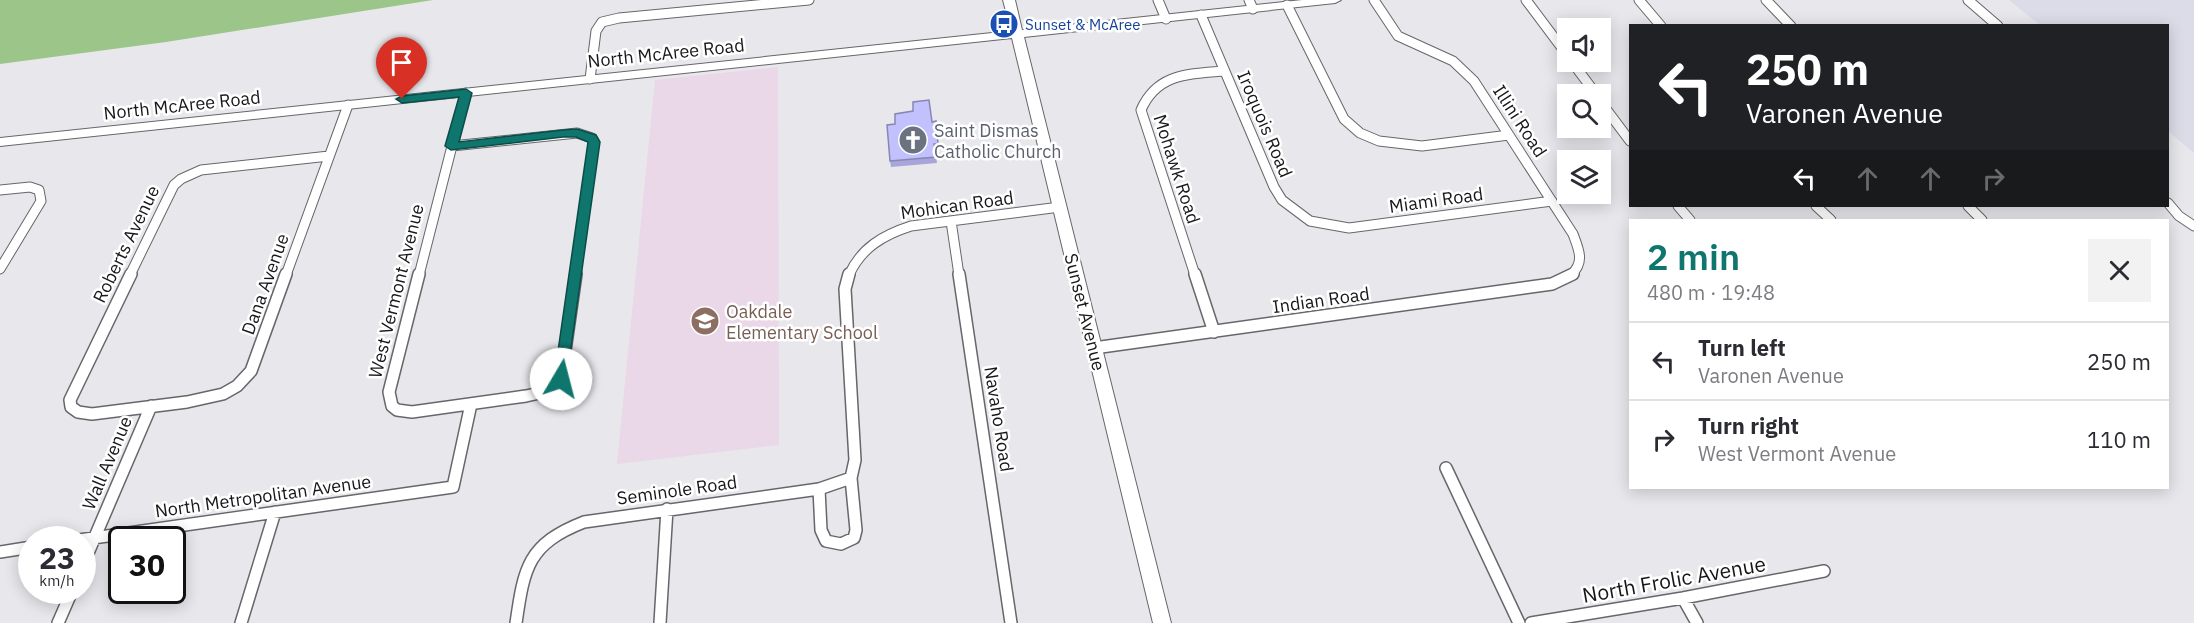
<!DOCTYPE html>
<meta charset="utf-8">
<style>
:root{--surface:#fff;--page:#f2f2f3;--text:#2b2b33;--muted:#7c7c81;--line:#e1e1e2;--accent:#0f766e}
body{margin:0;font-family:"IBM Plex Sans",sans-serif;background:var(--page);color:var(--text);height:100vh;display:flex;flex-direction:column;font-size:22px;white-space:nowrap}
*{box-sizing:border-box;margin:0}
p{font-size:20px;color:var(--muted)}
.icon{flex:none;width:33px;height:33px;fill:none;stroke:currentColor;stroke-width:2;stroke-linecap:round;stroke-linejoin:round}
.map{position:relative;flex:1;overflow:hidden}
.side{position:absolute;left:1629px;top:219px;width:540px;height:270px;display:flex;flex-direction:column;background:var(--surface);border-radius:0px;box-shadow:0 3px 15px #0003}
.side>*{flex:none}
.banner{position:absolute;left:1629px;top:24px;width:540px;height:183px;border-radius:0px;box-shadow:0 3px 15px #0003;background:#202124;color:#fff;overflow:hidden}
.controls{position:absolute;left:1557px;top:18px;display:grid;gap:12px}
.controls a{display:grid;place-items:center;width:54px;height:54px;border-radius:0px;background:var(--surface);box-shadow:0 3px 15px #0003;font-size:30px}
.speed{position:absolute;left:18px;top:526px;display:flex;gap:12px;font-size:30px;font-weight:700;text-align:center}
.speed>*{display:grid;place-content:center;width:78px;height:78px;border-radius:50%;background:var(--surface);box-shadow:0 3px 15px #0003;line-height:1}
.speed small{font-size:15px;font-weight:400}
.speed .limit{border:3px solid #111;border-radius:9px;background:#fff;color:#111}
.pin{position:absolute;display:grid;place-items:center;width:51px;height:51px;color:#fff;margin:-62px -26px;border-radius:50% 50% 50% 0;rotate:-45deg;box-shadow:0 0 6px #0007}
.pin .icon{rotate:45deg}
.me{position:absolute;width:66px;margin:-33px;rotate:8deg;stroke-linejoin:round;filter:drop-shadow(0 0 4px #0008)}
.turn{display:flex;align-items:center;gap:21px;height:126px;padding:0 18px;font-size:27px}
.turn .icon{width:78px;height:78px;stroke-width:2.5}
.turn b{display:block;font-size:42px;line-height:51px}
.lanes{display:flex;align-items:center;height:57px;padding:0 18px;background:#0003;justify-content:center;gap:30px;direction:ltr}
.lanes .off{opacity:.35}
.round{display:grid;place-items:center;flex:none;width:63px;height:63px;border-radius:0px;background:var(--page)}
.summary{display:flex;align-items:center;justify-content:space-between;height:102px;padding:0 18px}
h1{font-size:36px;font-weight:600;line-height:45px;color:var(--accent)}
ul{padding:0;list-style:none}
li{display:flex;align-items:center;gap:18px;height:78px;padding:0 18px;border-top:2px solid var(--line)}
li div{flex:1}
li b{display:block;font-size:22px}
li em{font-style:normal}
.map>svg:first-child{display:block}
</style>
<div class="map">
<svg width="2194" height="623" viewBox="0 0 2194 623">
<rect width="100%" height="100%" fill="#e7e7ec"/>
<path fill="#dcdce8" d="M2009,0H2194V153L2168,131V26L2040,25Z"/>
<path fill="#ead7e7" d="M778,67L779,445L617,464L655,80Z"/>
<path fill="#9cc689" d="M0,0H433L166,42L0,64Z"/>
<g fill="none" stroke-linecap="round" stroke-linejoin="round">
<g stroke="#66666b" stroke-width="11">
<path id="street-far1" d="M1158,0L1166,19
M1249,0L1253,9
M1374,0L1398,36L1453,61L1474,81L1573,234C1579,250 1585,262 1571,275
M1526,0L1568,56
M1639,0L1661,26
M1766,0L1791,26
M1968,0L1998,26
M1287,5L1344,119L1360,133L1379,141L1422,146L1509,135
M1201,15L1274,187L1282,200L1310,221L1349,228L1552,201
M1572,62L1596,94
M590,79L596,31L602,22L619,18L809,0
M1600,101L1630,141
M452,146L466,93
M452,146L577,133L592,138L594,142L575,275
M0,190L30,187L39,190L41,201L0,269
M2168,203L2179,216L2194,226
M1678,206L1690,220
M1816,206L1831,220
M1968,206L1982,220
M951,221L959,275
M130,275L174,185L181,179L201,170L329,156
M286,275L348,105
M419,275L452,146
M849,275C861,248 883,235 911,226L1060,207
M1195,275L1141,110C1157,73 1189,74 1224,71"/>
</g>
<g stroke="#66666b" stroke-width="14">
<path id="street" d="M131,274L70,400L71,407L78,412L92,414L187,402L223,394L237,386L251,371L286,274
M419,274L389,392L392,406L397,410L412,412L526,396L544,392L561,379L576,274
M959,274L1011,623
M1195,274L1214,332
M1094,348L1552,284L1573,274
M1446,468L1519,623
M819,489L821,530L826,541L841,544L854,538L856,530L851,478L855,460L845,289L849,274
M79,540L453,487L471,404
M0,552L32,547
M82,567L151,406
M1683,598L1697,623
M58,623L72,591
M241,623L275,512
M516,623C524,567 528,544 584,522L819,489L851,478
M660,623L667,509
M1531,623L1683,598L1824,571"/>
</g>
<g stroke="#66666b" stroke-width="2">
<path id="secondary" d="M1003,0H1015L1022,30L1302,0H1341L1335,3L1024,37L1171,623H1153L1012,38L0,146V138L1011,31Z"/>
</g>
<use href="#street-far1" stroke="#fff" stroke-width="9"/>
<use href="#street" stroke="#fff" stroke-width="11"/>
<use href="#secondary" fill="#fff" fill-rule="evenodd"/>
</g>
<path fill="#a8a5da" d="M936,121L939,150H935L937,163L891,167L890,161L932,122Z"/>
<path fill="#c3c0fe" stroke="#8886b2" stroke-width="1.5" d="M929,100L932,122L936,121L938,144H934L936,157L890,161L887,125L895,124V114L913,111V102Z"/>
<path fill="#0f766e" stroke="#0a4d48" stroke-width="1.5" d="M466,89L472,93L459,142L563,130L577,129L596,135L600,142L566,383H556L554,379L588,142L576,137H563L451,150L445,146L459,97L402,103L396,99L402,96Z"/>
<defs>
<g id="bus-disc" transform="scale(1.5)"><circle r="9.5" fill="#1a4fb4" stroke="#fff"/><path d="M-5-6H5V4H4V6H2V4H-2V6H-4V4H-5ZM-3.5-4V0h7V-4ZM-3.5 1.2v1.5H-2V1.2ZM2 1.2v1.5H3.5V1.2Z" fill="#fff"/></g>
<g id="church-disc" transform="scale(1.5)"><circle r="9.5" fill="#6b7280" stroke="#fff"/><path d="M-1.2-6h2.4v3.5h3.3v2.4h-3.3V6h-2.4V-.1h-3.3v-2.4h3.3Z" fill="#fff"/></g>
<g id="school-disc" transform="scale(1.5)"><circle r="9.5" fill="#8d6e63" stroke="#fff"/><path d="M0-5L7-2L0 1L-7-2ZM-4 1L0 2.5L4 1V4Q0 6-4 4Z" fill="#fff"/></g>
</defs>
<g fill-rule="evenodd">
<use href="#bus-disc" x="1004" y="24"/>
<use href="#church-disc" x="913" y="140"/>
<use href="#school-disc" x="705" y="321"/>
</g>
<g text-anchor="middle" dominant-baseline="central" stroke-width="5" stroke-linejoin="round" paint-order="stroke">
<g font-size="15" fill="#164399" stroke="#fff" text-anchor="start">
<text x="1025" y="24">Sunset &amp; McAree</text>
</g>
<g font-size="18" fill="#171719" stroke="#fff">
<text transform="translate(666 53) rotate(-6)">North McAree Road</text>
<text transform="translate(182 105) rotate(-6)">North McAree Road</text>
<text transform="translate(1520 121) rotate(57)">Illini Road</text>
<text transform="translate(1265 124) rotate(67)">Iroquois Road</text>
<text transform="translate(1177 169) rotate(72)">Mohawk Road</text>
<text transform="translate(1436 200) rotate(-8)">Miami Road</text>
<text transform="translate(957 205) rotate(-8)">Mohican Road</text>
<text transform="translate(126 244) rotate(-64)">Roberts Avenue</text>
<text transform="translate(265 284) rotate(-70)">Dana Avenue</text>
<text transform="translate(396 291) rotate(-76)">West Vermont Avenue</text>
<text transform="translate(1321 300) rotate(-8)">Indian Road</text>
<text transform="translate(1085 312) rotate(76)">Sunset Avenue</text>
<text transform="translate(999 419) rotate(81)">Navaho Road</text>
<text transform="translate(107 463) rotate(-67)">Wall Avenue</text>
<text transform="translate(677 490) rotate(-8)">Seminole Road</text>
<text transform="translate(263 496) rotate(-8)">North Metropolitan Avenue</text>
</g>
<g font-size="18" fill="#5b616d" stroke="#fff" text-anchor="start">
<text x="934" y="130">Saint Dismas<tspan x="934" dy="21">Catholic Church</tspan></text>
</g>
<g font-size="18" fill="#785e54" stroke="#fff" text-anchor="start">
<text x="726" y="311">Oakdale<tspan x="726" dy="21">Elementary School</tspan></text>
</g>
<g font-size="21" fill="#171719" stroke="#fff">
<text transform="translate(1674 579) rotate(-10)">North Frolic Avenue</text>
</g>
</g>
</svg>
<div class="controls">
<a><svg class="icon" aria-label="sound" viewBox="0 0 24 24"><path d="M4 9h4l5-4v14l-5-4H4zM17 9q2 3 0 6"/></svg></a>
<a><svg class="icon" aria-label="search" viewBox="0 0 24 24"><circle cx="10" cy="10" r="6"/><path d="M15 15l6 6"/></svg></a>
<a><svg class="icon" aria-label="layers" viewBox="0 0 24 24"><path d="M12 4l9 5-9 5-9-5zM3 14l9 5 9-5"/></svg></a>
</div>
<div class="speed"><div>23<small>km/h</small></div><div class="limit">30</div></div>
<div class="pin" style="left:402px;top:99px;background:#d93025"><svg class="icon" aria-label="arrive" viewBox="0 0 24 24"><path d="M6 21V4h12l-3 4 3 4H6"/></svg></div>
<svg class="me" style="left:561px;top:379px" viewBox="-20 -20 40 40"><circle r="19" fill="#fff"/><path d="M0-13L10 11 0 6-10 11z" fill="#0f766e"/></svg>
<div class="banner">
<div class="turn"><svg class="icon" aria-label="left" viewBox="0 0 24 24"><path d="M17 20v-9H6M10 6l-5 5 5 5"/></svg><div><b>250 m</b>Varonen Avenue</div></div>
<div class="lanes"><svg class="icon" aria-label="left" viewBox="0 0 24 24"><path d="M17 20v-9H6M10 6l-5 5 5 5"/></svg><svg class="icon off" aria-label="ahead" viewBox="0 0 24 24"><path d="M12 20V5M6 11l6-6 6 6"/></svg><svg class="icon off" aria-label="ahead" viewBox="0 0 24 24"><path d="M12 20V5M6 11l6-6 6 6"/></svg><svg class="icon off" aria-label="right" viewBox="0 0 24 24"><path d="M7 20v-9h11M14 6l5 5-5 5"/></svg></div>
</div>
<section class="side">
<div class="summary"><div><h1>2 min</h1><p>480 m · 19:48</p></div><a class="round"><svg class="icon" aria-label="close" viewBox="0 0 24 24"><path d="M6 6l12 12M18 6L6 18"/></svg></a></div>
<ul>
<li><svg class="icon" aria-label="left" viewBox="0 0 24 24"><path d="M17 20v-9H6M10 6l-5 5 5 5"/></svg><div><b>Turn left</b><p>Varonen Avenue</p></div><em>250 m</em></li>
<li><svg class="icon" aria-label="right" viewBox="0 0 24 24"><path d="M7 20v-9h11M14 6l5 5-5 5"/></svg><div><b>Turn right</b><p>West Vermont Avenue</p></div><em>110 m</em></li>
</ul>
</section>
</div>
